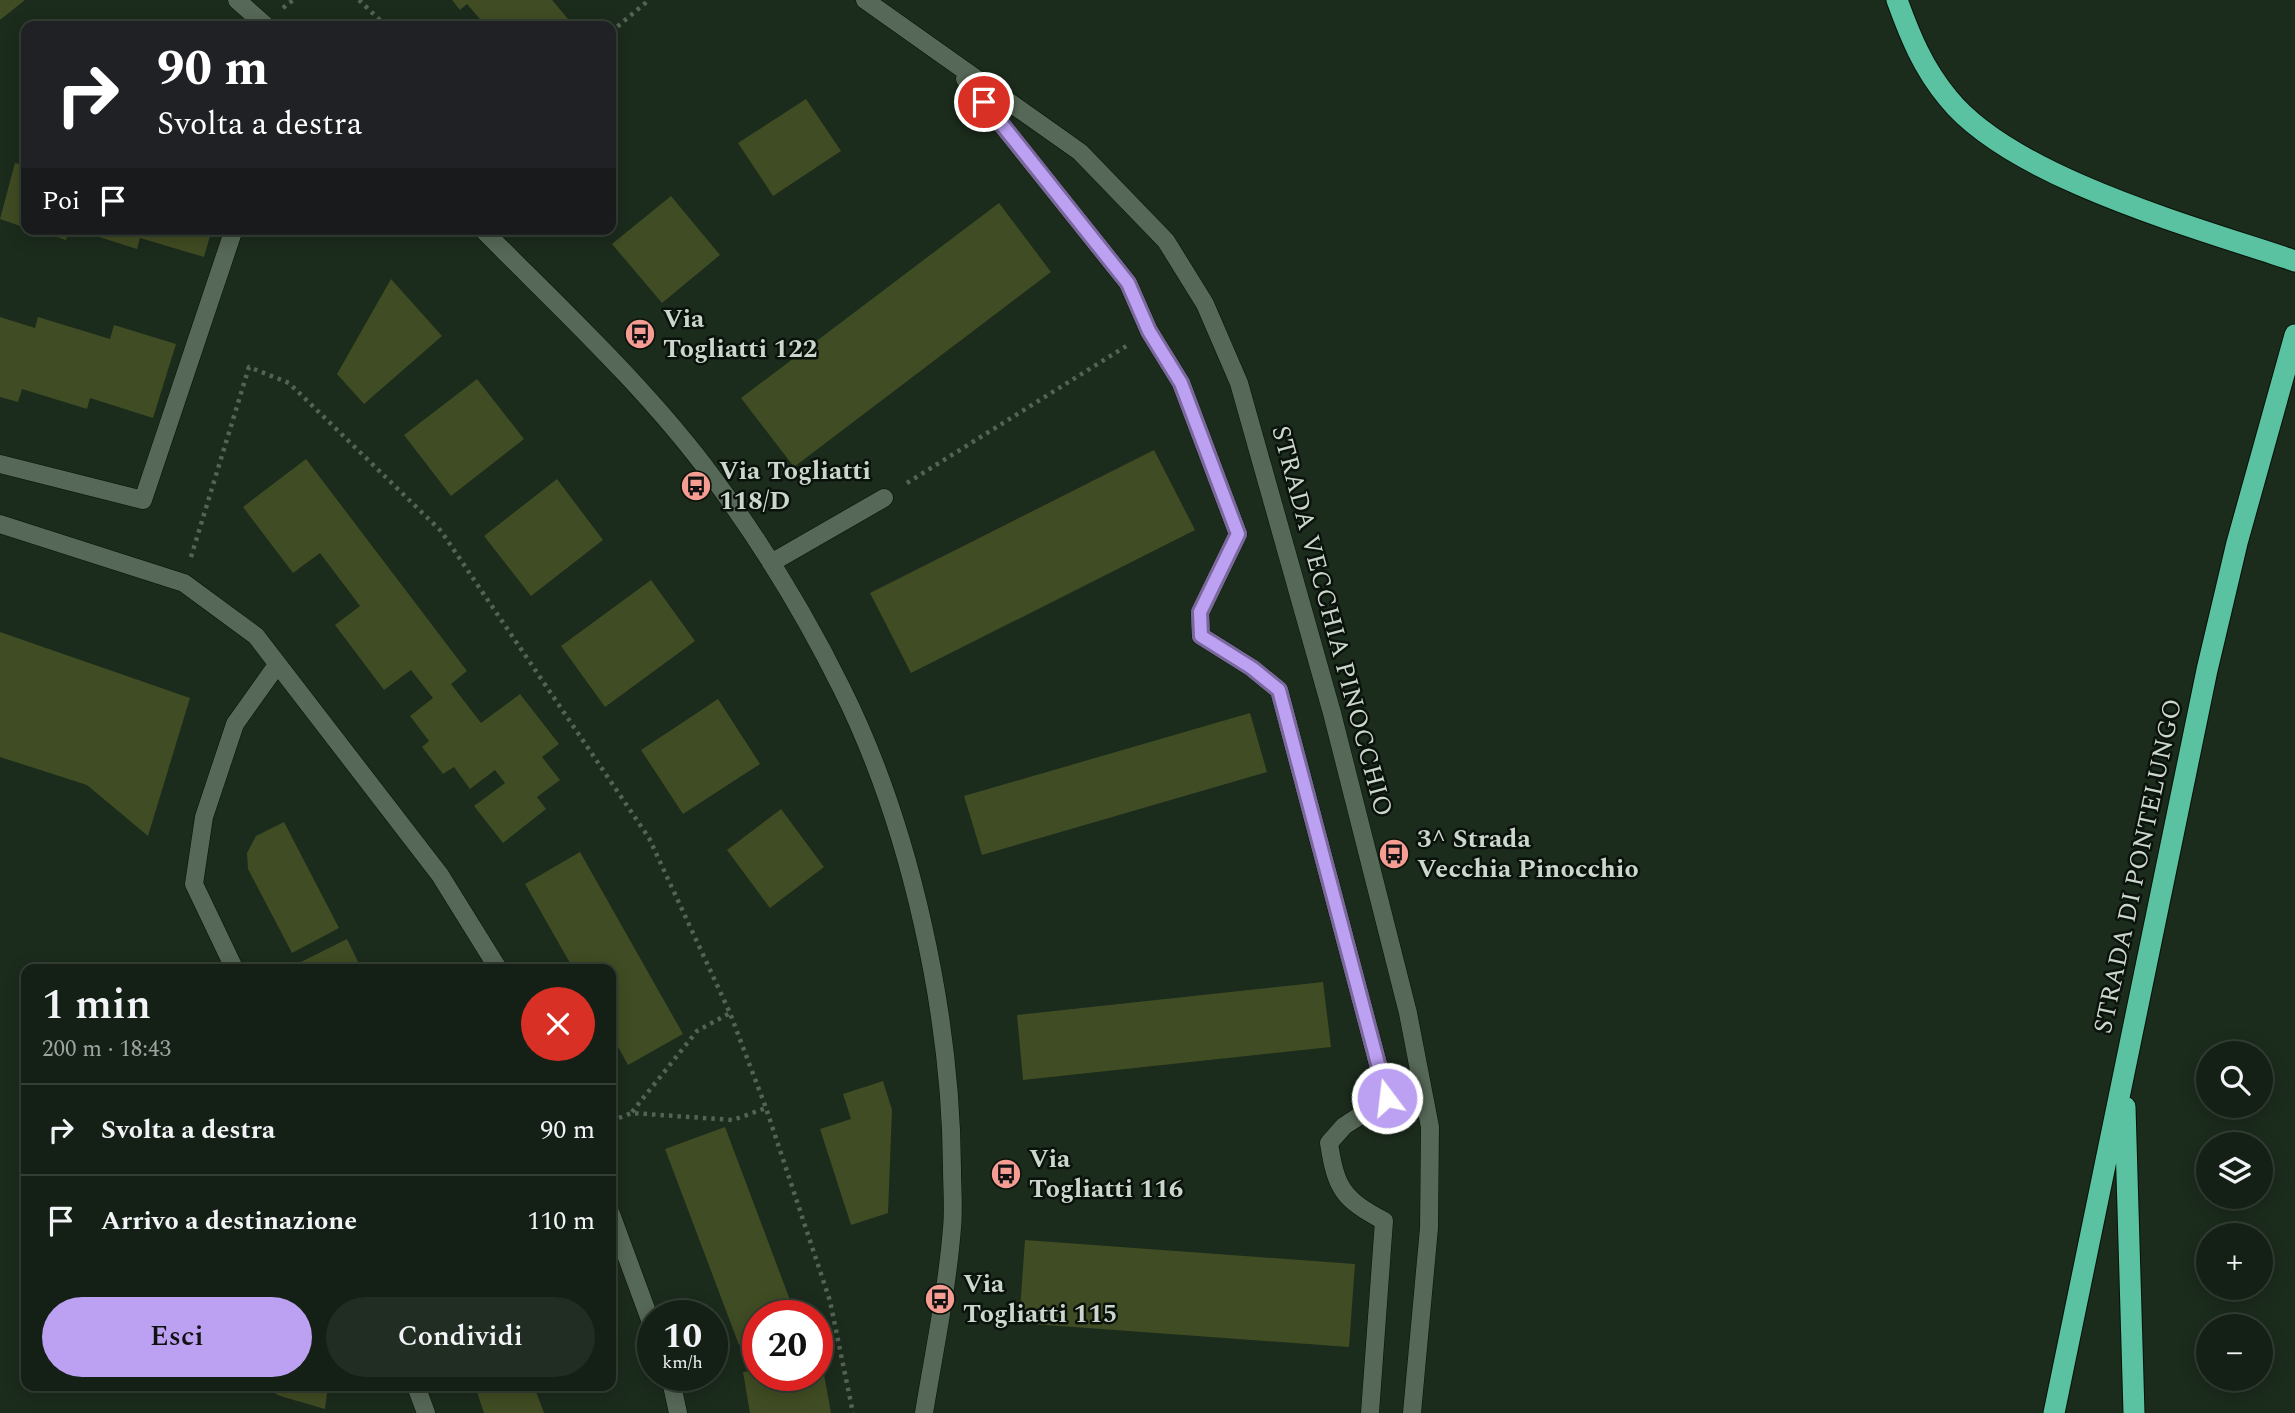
<!DOCTYPE html>
<html lang="it">
<meta charset="utf-8">
<style>
:root{--surface:#142015;--page:#212d22;--text:#f1f3f6;--muted:#9da3a0;--line:#333e34;--accent:#bca0f2}
body{margin:0;font-family:Spectral,serif;background:var(--page);color:var(--text);height:100vh;display:flex;flex-direction:column;font-size:26px;white-space:nowrap}
*{box-sizing:border-box;margin:0}
p{font-size:23px;color:var(--muted)}
.icon{flex:none;width:38px;height:38px;fill:none;stroke:currentColor;stroke-width:2;stroke-linecap:round;stroke-linejoin:round}
.map{position:relative;flex:1;overflow:hidden}
.panel{position:absolute;left:21px;top:964px;width:595px;height:427px;display:flex;flex-direction:column;background:var(--surface);border-radius:14px;box-shadow:0 4px 18px #0003,0 0 0 2px var(--line)}
.panel>*{flex:none}
.banner{position:absolute;left:21px;top:21px;width:595px;height:214px;border-radius:14px;box-shadow:0 4px 18px #0003,0 0 0 2px var(--line);background:#202124;color:#fff;overflow:hidden}
.controls{position:absolute;left:2196px;top:1041px;display:grid;gap:14px}
.controls a{display:grid;place-items:center;width:77px;height:77px;border-radius:50%;background:var(--surface);box-shadow:0 4px 18px #0003,0 0 0 2px var(--line);font-size:35px}
.speed{position:absolute;left:637px;top:1300px;display:flex;gap:14px;font-size:35px;font-weight:700;text-align:center}
.speed>*{display:grid;place-content:center;width:91px;height:91px;border-radius:50%;background:var(--surface);box-shadow:0 4px 18px #0003,0 0 0 2px var(--line);line-height:1}
.speed small{font-size:18px;font-weight:400}
.speed .limit{border:10px solid #d22;background:#fff;color:#111}
.pin{position:absolute;display:grid;place-items:center;width:60px;height:60px;color:#fff;margin:-30px;border:4px solid #fff;border-radius:50%;box-shadow:0 2px 7px #0007}
.me{position:absolute;width:77px;margin:-38px;rotate:345deg;stroke-linejoin:round;filter:drop-shadow(0 0 5px #0008)}
.turn{display:flex;align-items:center;gap:24px;height:147px;padding:0 21px;font-size:32px}
.turn .icon{width:91px;height:91px;stroke-width:2.5}
.turn b{display:block;font-size:49px;line-height:60px}
.then{display:flex;align-items:center;height:66px;padding:0 21px;background:#0003;gap:14px;font-size:26px}
.round{display:grid;place-items:center;flex:none;width:74px;height:74px;border-radius:37px;background:var(--page)}
.summary{display:flex;align-items:center;justify-content:space-between;height:119px;padding:0 21px}
h1{font-size:42px;font-weight:600;line-height:52px}
.primary-button{display:flex;gap:14px;margin-top:auto;padding:14px 21px}
.primary-button a{flex:1;height:80px;border-radius:42px;background:var(--accent);color:#111;font-size:28px;font-weight:600;line-height:80px;text-align:center}
.primary-button a+a{background:var(--page);color:var(--text)}
ul{padding:0;list-style:none}
li{display:flex;align-items:center;gap:21px;height:91px;padding:0 21px;border-top:2px solid var(--line)}
li div{flex:1}
li b{display:block;font-size:26px}
li em{font-style:normal}
.map>svg:first-child{display:block}
</style>
<div class="map">
<svg width="2295" height="1413" viewBox="0 0 2295 1413">
<rect width="100%" height="100%" fill="#1b2b1c"/>
<path fill="#404c23" d="M0,0H25L0,20Z
M452,0H552L574,26H486L467,4L460,10Z
M806,99L841,151L773,196L738,143Z
M15,163L26,166V228L0,219Z
M671,196L720,255L662,303L612,244Z
M999,203L1051,272L794,467L741,398Z
M34,229H69L66,240Z
M74,229H212L204,257L140,238L137,249Z
M391,279L442,336L364,404L337,374Z
M0,317L35,328L38,317L110,339L114,325L176,344L153,418L90,398L87,409L22,389L18,402L0,397Z
M477,379L524,439L451,496L404,435Z
M1154,450L1195,530L911,673L870,593Z
M306,459L467,671L451,684L481,723L520,694L559,744L542,757L560,780L537,797L546,809L503,843L474,806L505,783L495,770L470,789L454,767L443,774L422,747L429,741L410,716L433,698L411,670L384,690L335,625L360,606L320,553L293,573L243,507Z
M557,479L603,540L531,596L484,536Z
M651,580L695,641L605,707L561,646Z
M0,632L190,698L148,836L87,785L0,757Z
M718,699L760,764L683,814L641,750Z
M1250,713L1267,772L982,855L964,796Z
M781,809L824,867L770,908L727,850Z
M284,822L339,928L292,953L248,869L247,853L256,836Z
M580,852L683,1034L628,1065L611,1034V970H574L525,884Z
M347,939L362,970H297L295,965Z
M1323,982L1331,1047L1023,1080L1017,1015Z
M883,1081L892,1110L888,1213L851,1225L820,1129L851,1119L843,1094Z
M725,1127L796,1316H758V1338L739,1345L665,1149Z
M1025,1240L1355,1264L1349,1347L1019,1323Z
M821,1358L831,1413H750L743,1372L758,1370V1376H817V1359Z
M262,1386H328L325,1409L280,1396Z
M475,1386H534L544,1413H484Z"/>
<g fill="none" stroke-linecap="round" stroke-linejoin="round">
<g stroke="#051306" stroke-width="19">
<path id="minor" d="M237,0L266,26
M865,0L1080,152L1166,241L1205,304L1239,383L1332,713L1408,1013L1430,1127L1429,1228L1412,1413
M965,79L1128,283L1149,331L1181,383L1238,534L1200,613L1201,636L1252,668L1279,690L1387,1098L1344,1126L1329,1143C1336,1189 1343,1199 1384,1221L1370,1413
M482,229C562,310 646,387 714,479C762,544 806,616 842,689C911,828 951,1014 952,1168C952,1188 954,1208 952,1228C947,1290 934,1352 924,1413
M0,464L143,500L234,229
M0,524L184,583L256,636L440,875L499,970
M771,563L884,498
M235,970L194,884L204,817L235,724L277,665
M1387,1098L1420,1089
M611,1214L653,1328
M670,1376L678,1413
M416,1386L426,1413"/>
</g>
<g stroke="#051306" stroke-width="23">
<path id="highway" d="M1897,0C1910,36 1923,68 1948,98C2012,178 2198,228 2295,261
M2125,1107L2134,1413
M2054,1413L2207,670L2237,543L2295,335"/>
</g>
<path stroke="#546355" stroke-width="4.5" stroke-dasharray="3.5 5" stroke-linecap="butt" d="M359,0L386,26
M283,8L293,0
M611,32L649,0
M907,483L1128,345
M191,557L249,367L289,383L441,531L649,838L730,1013L766,1108L830,1301L853,1413
M632,1112L697,1031L730,1013
M611,1121L632,1113L733,1120L766,1108"/>
<use href="#minor" stroke="#566857" stroke-width="18"/>
<use href="#highway" stroke="#5ac1a1" stroke-width="21"/>
</g>
<g fill="none" stroke-linecap="round" stroke-linejoin="round">
<g stroke="#7a689d" stroke-width="18">
<path id="route" d="M984,102L1128,283L1149,331L1181,383L1238,534L1200,612L1201,636L1252,668L1279,690L1387,1098"/>
</g>
<use href="#route" stroke="#bca0f2" stroke-width="12"/>
</g>
<defs>
<g id="bus-disc" transform="scale(1.575)"><circle r="9.5" fill="#f59c93" stroke="#0a120b"/><path d="M-5-6H5V4H4V6H2V4H-2V6H-4V4H-5ZM-3.5-4V0h7V-4ZM-3.5 1.2v1.5H-2V1.2ZM2 1.2v1.5H3.5V1.2Z" fill="#111"/></g>
</defs>
<g fill-rule="evenodd">
<use href="#bus-disc" x="640" y="334"/>
<use href="#bus-disc" x="696" y="486"/>
<use href="#bus-disc" x="1394" y="854"/>
<use href="#bus-disc" x="1006" y="1174"/>
<use href="#bus-disc" x="940" y="1299"/>
</g>
<g text-anchor="middle" dominant-baseline="central" stroke-width="5" stroke-linejoin="round" paint-order="stroke">
<g font-size="26" font-weight="bold" fill="#cbd6cc" stroke="#0a120b" text-anchor="start">
<text x="663" y="319">Via<tspan x="663" dy="30">Togliatti 122</tspan></text>
<text x="719" y="471">Via Togliatti<tspan x="719" dy="30">118/D</tspan></text>
<text x="1417" y="839">3^ Strada<tspan x="1417" dy="30">Vecchia Pinocchio</tspan></text>
<text x="1029" y="1159">Via<tspan x="1029" dy="30">Togliatti 116</tspan></text>
<text x="963" y="1284">Via<tspan x="963" dy="30">Togliatti 115</tspan></text>
</g>
<g font-size="26" fill="#cbd6cc" stroke="#0a120b">
<text transform="translate(1332 621) rotate(75)">STRADA VECCHIA PINOCCHIO</text>
<text transform="translate(2138 866) rotate(-78)">STRADA DI PONTELUNGO</text>
</g>
</g>
</svg>
<div class="controls">
<a><svg class="icon" aria-label="search" viewBox="0 0 24 24"><circle cx="10" cy="10" r="6"/><path d="M15 15l6 6"/></svg></a>
<a><svg class="icon" aria-label="layers" viewBox="0 0 24 24"><path d="M12 4l9 5-9 5-9-5zM3 14l9 5 9-5"/></svg></a>
<a>+</a>
<a>−</a>
</div>
<div class="speed"><div>10<small>km/h</small></div><div class="limit">20</div></div>
<div class="pin" style="left:984px;top:102px;background:#d93025"><svg class="icon" aria-label="arrive" viewBox="0 0 24 24"><path d="M6 21V4h12l-3 4 3 4H6"/></svg></div>
<svg class="me" style="left:1387px;top:1098px" viewBox="-20 -20 40 40"><circle r="17" fill="#bca0f2" stroke="#fff" stroke-width="3"/><path d="M0-11L8 9 0 5-8 9z" fill="#fff"/></svg>
<div class="banner">
<div class="turn"><svg class="icon" aria-label="right" viewBox="0 0 24 24"><path d="M7 20v-9h11M14 6l5 5-5 5"/></svg><div><b>90 m</b>Svolta a destra</div></div>
<div class="then">Poi<svg class="icon" aria-label="arrive" viewBox="0 0 24 24"><path d="M6 21V4h12l-3 4 3 4H6"/></svg></div>
</div>
<section class="panel">
<div class="summary"><div><h1>1 min</h1><p>200 m · 18:43</p></div><a class="round" style="background:#d93025;color:#fff"><svg class="icon" aria-label="close" viewBox="0 0 24 24"><path d="M6 6l12 12M18 6L6 18"/></svg></a></div>
<ul>
<li><svg class="icon" aria-label="right" viewBox="0 0 24 24"><path d="M7 20v-9h11M14 6l5 5-5 5"/></svg><div><b>Svolta a destra</b></div><em>90 m</em></li>
<li><svg class="icon" aria-label="arrive" viewBox="0 0 24 24"><path d="M6 21V4h12l-3 4 3 4H6"/></svg><div><b>Arrivo a destinazione</b></div><em>110 m</em></li>
</ul>
<div class="primary-button"><a>Esci</a><a>Condividi</a></div>
</section>
</div>
